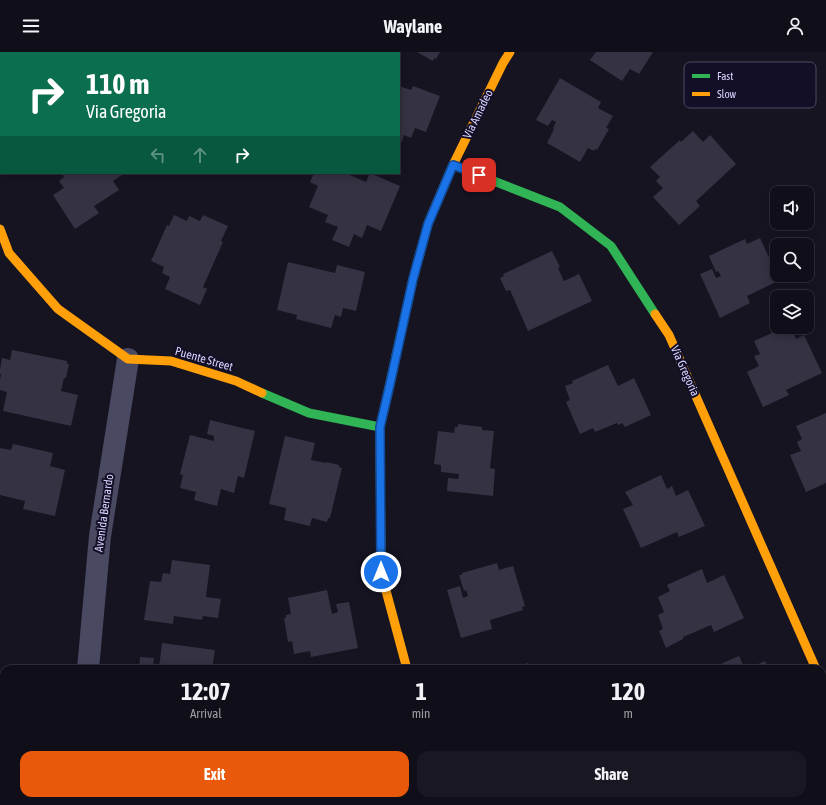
<!DOCTYPE html>
<style>
:root{--surface:#100f19;--page:#191822;--text:#f1f3f6;--muted:#9c9ca2;--line:#302f38;--accent:#ea580c}
body{margin:0;font-family:"Asap Condensed",sans-serif;background:var(--page);color:var(--text);height:100vh;display:flex;flex-direction:column;font-size:15px;white-space:nowrap}
*{box-sizing:border-box;margin:0}
p{font-size:13px;color:var(--muted)}
.icon{flex:none;width:22px;height:22px;fill:none;stroke:currentColor;stroke-width:2;stroke-linecap:round;stroke-linejoin:round}
.map{position:relative;flex:1;overflow:hidden}
.drawer{position:absolute;left:0px;top:613px;width:826px;height:140px;display:flex;flex-direction:column;background:var(--surface);border-radius:12px 12px 0 0;box-shadow:0 2px 10px #0003,0 0 0 1px var(--line)}
.drawer>*{flex:none}
.guide{position:absolute;left:0px;top:0px;width:400px;height:122px;box-shadow:0 2px 10px #0003,0 0 0 1px var(--line);background:#0b6e4f;color:#fff;overflow:hidden}
.fabs{position:absolute;left:770px;top:134px;display:grid;gap:8px}
.fabs a{display:grid;place-items:center;width:44px;height:44px;border-radius:8px;background:var(--surface);box-shadow:0 2px 10px #0003,0 0 0 1px var(--line);font-size:20px}
.pin{position:absolute;display:grid;place-items:center;width:34px;height:34px;color:#fff;margin:-17px;border-radius:8px;box-shadow:0 2px 6px #0006}
.me{position:absolute;width:44px;margin:-22px;rotate:0deg;stroke-linejoin:round;filter:drop-shadow(0 0 3px #0008)}
.turn{display:flex;align-items:center;gap:14px;height:84px;padding:0 20px;font-size:18px}
.turn .icon{width:52px;height:52px;stroke-width:2.5}
.turn b{display:block;font-size:28px;line-height:34px}
.lanes{display:flex;align-items:center;height:38px;padding:0 20px;background:#0003;justify-content:center;gap:20px;direction:ltr}
.lanes .off{opacity:.35}
.eta{display:flex;justify-content:space-evenly;align-items:center;height:68px;text-align:center}
.eta b{font-size:24px;font-weight:700;line-height:28px}
.primary-button{display:flex;gap:8px;margin-top:auto;padding:8px 20px}
.primary-button a{flex:1;height:46px;border-radius:12px;background:var(--accent);color:#fff;font-size:16px;font-weight:700;line-height:46px;text-align:center}
.primary-button a+a{background:var(--page);color:var(--text)}
header{display:flex;justify-content:space-between;align-items:center;height:52px;padding:0 20px;background:var(--surface);font-size:18px;font-weight:700}
.map>svg:first-child{display:block}
</style>
<header><svg class="icon" aria-label="menu" viewBox="0 0 24 24"><path d="M4 6h16M4 12h16M4 18h16"/></svg>Waylane<svg class="icon" aria-label="person" viewBox="0 0 24 24"><circle cx="12" cy="8" r="4"/><path d="M4 21q1-7 8-7t8 7"/></svg></header>
<div class="map">
<svg width="826" height="753" viewBox="0 0 826 753">
<rect width="100%" height="100%" fill="#161421"/>
<path fill="#343243" d="M417,0H440L436,7L434,6L433,9Z
M596,0H653L639,22L630,17L622,29L590,8Z
M560,26L601,50L598,56L613,64L606,76L609,77L597,98L595,97L594,99L588,96L580,110L547,91L554,77L553,76L556,70L552,68L548,74L536,68Z
M399,34L411,38L413,34L440,44L426,80L415,76L411,86L404,83L399,97Z
M693,79L703,90L710,83L736,112L696,149L700,154L679,173L653,145L663,136L656,129L660,125L650,115L680,88L681,90Z
M62,121H125L113,129L119,138L94,154L99,161L75,177L53,143L64,136L59,129L64,125Z
M314,121H345L366,130L370,121L400,134L381,179L367,173L362,186L354,182L349,195L332,188L338,175L325,170L328,163L309,155L318,134L310,130Z
M174,163L187,169L189,164L200,169L203,163L228,174L221,189L223,190L203,235L207,237L200,253L165,237L170,225L162,221L164,215L151,209L167,173L169,174Z
M760,186L778,225L776,226L778,229L747,244L750,251L720,266L700,222L712,217L716,226L721,224L718,219L716,220L709,204L745,187L747,192Z
M552,199L560,215L558,216L564,229L579,222L592,249L528,279L510,238L506,239L500,226L504,224L503,222Z
M288,210L335,221L337,213L365,220L356,259L343,256L341,265L335,263L331,276L296,267L297,263L277,258Z
M785,275H790L796,287L804,283L822,321L786,338L789,343L763,355L747,320L759,314L754,304L760,302L754,289Z
M12,298L67,309V312H69L66,326H64L61,339L78,343L71,374L3,359L7,340L0,338V328L1,322H0V317L2,306L10,308Z
M608,313L618,334L634,326L651,363L625,375L622,371L619,373L617,371L595,380L593,376L580,382L566,350L570,348L565,334L573,331L572,329Z
M826,361V431L806,440L790,403L801,399L797,390L802,387L796,374Z
M210,368L255,379L244,426L238,424L234,441L221,437L217,454L194,448L196,440L180,436L183,423L180,422L190,383L214,389V384L207,382Z
M458,372L482,375V378L494,379L490,416L495,417L493,444L447,439L448,426L458,427L459,422L441,420V413L434,412L438,379L454,381L455,375H458Z
M285,384L315,391L311,408L326,411V410L339,413V415L342,416L330,466H328L327,470L312,466L310,474L284,468L286,456L269,452Z
M13,392L53,401L50,414L65,418L55,464L23,457L25,449L0,443V396L11,398Z
M661,423L667,437L672,434L676,444L688,438L705,474L679,485L677,480L641,496L623,457L633,453L625,440Z
M172,508L210,513L206,545L221,547L218,566L203,564L202,568L174,564L173,572L144,568L150,529L161,530L163,521L170,522Z
M497,511L499,518L513,514L525,554L522,555L523,558L490,568L492,577L461,586L447,538L460,534L463,546L468,544L466,538L464,539L459,523H462V521Z
M702,517L707,531L724,523L744,566L714,580L711,573L683,585V587L666,596L659,579L663,577L658,563L664,560L658,545L670,539L667,533Z
M327,538L332,562L338,560L336,552L349,550L358,596L311,605L310,599L294,602L292,589L288,590L284,566H286V563L291,562L288,546Z
M162,591L215,598L212,617H139L140,605L154,606L153,615L159,616Z
M739,604L745,617H709Z
M765,609L769,617H747Z
M528,611L530,617H508Z
M328,749H396L397,753H326L325,750Z
M507,749H579V750L575,751V753H508Z
M750,749H816L807,753H754L753,752H751Z"/>
<g fill="none" stroke-linecap="round" stroke-linejoin="round">
<path stroke="#4a4962" stroke-width="22" d="M88,617L100,484L128,307
M822,631L826,640
M444,749L445,753
M70,753V749"/>
<path stroke="#30b455" stroke-width="9" d="M453,113L560,155L611,194L655,262
M262,341L309,361L380,375
M387,345L413,227L428,172L432,162"/>
<path stroke="#ff9f0a" stroke-width="9" d="M432,162L453,113L503,11L510,0
M0,177L9,201L58,257L128,307L171,309L236,329L262,341
M655,262L669,283L816,617
M387,345L380,375L381,520L407,617"/>
</g>
<g fill="none" stroke-linecap="round" stroke-linejoin="round">
<g stroke="#114b97" stroke-width="10">
<path id="route" d="M381,520L380,375L390,332L413,227L428,172L453,113L479,123"/>
</g>
<use href="#route" stroke="#1a73e8" stroke-width="7"/>
</g>
<g text-anchor="middle" dominant-baseline="central" stroke-width="4" stroke-linejoin="round" paint-order="stroke">
<g font-size="12" fill="#d9d4ff" stroke="#130f26">
<text transform="translate(478 62) rotate(-64)">Via Amadeo</text>
<text transform="translate(204 307) rotate(16)">Puente Street</text>
<text transform="translate(685 319) rotate(66)">Via Gregoria</text>
<text transform="translate(104 461) rotate(-82)">Avenida Bernardo</text>
</g>
</g>
<rect x="684" y="10" width="132" height="46" rx="6" fill="#130f26" stroke="#4e4a67" stroke-width="1"/>
<rect x="692" y="22" width="18" height="4" fill="#30b455"/>
<rect x="692" y="40" width="18" height="4" fill="#ff9f0a"/>
<g font-size="11" fill="#d9d4ff">
<text x="717" y="28">Fast</text>
<text x="717" y="46">Slow</text>
</g>
</svg>
<div class="fabs">
<a><svg class="icon" aria-label="sound" viewBox="0 0 24 24"><path d="M4 9h4l5-4v14l-5-4H4zM17 9q2 3 0 6"/></svg></a>
<a><svg class="icon" aria-label="search" viewBox="0 0 24 24"><circle cx="10" cy="10" r="6"/><path d="M15 15l6 6"/></svg></a>
<a><svg class="icon" aria-label="layers" viewBox="0 0 24 24"><path d="M12 4l9 5-9 5-9-5zM3 14l9 5 9-5"/></svg></a>
</div>
<div class="pin" style="left:479px;top:123px;background:#d93025"><svg class="icon" aria-label="arrive" viewBox="0 0 24 24"><path d="M6 21V4h12l-3 4 3 4H6"/></svg></div>
<svg class="me" style="left:381px;top:520px" viewBox="-20 -20 40 40"><circle r="17" fill="#1a73e8" stroke="#fff" stroke-width="3"/><path d="M0-11L8 9 0 5-8 9z" fill="#fff"/></svg>
<div class="guide">
<div class="turn"><svg class="icon" aria-label="right" viewBox="0 0 24 24"><path d="M7 20v-9h11M14 6l5 5-5 5"/></svg><div><b>110 m</b>Via Gregoria</div></div>
<div class="lanes"><svg class="icon off" aria-label="left" viewBox="0 0 24 24"><path d="M17 20v-9H6M10 6l-5 5 5 5"/></svg><svg class="icon off" aria-label="ahead" viewBox="0 0 24 24"><path d="M12 20V5M6 11l6-6 6 6"/></svg><svg class="icon" aria-label="right" viewBox="0 0 24 24"><path d="M7 20v-9h11M14 6l5 5-5 5"/></svg></div>
</div>
<section class="drawer">
<div class="eta">
<div><b>12:07</b><p>Arrival</p></div>
<div><b>1</b><p>min</p></div>
<div><b>120</b><p>m</p></div>
</div>
<div class="primary-button"><a>Exit</a><a>Share</a></div>
</section>
</div>
